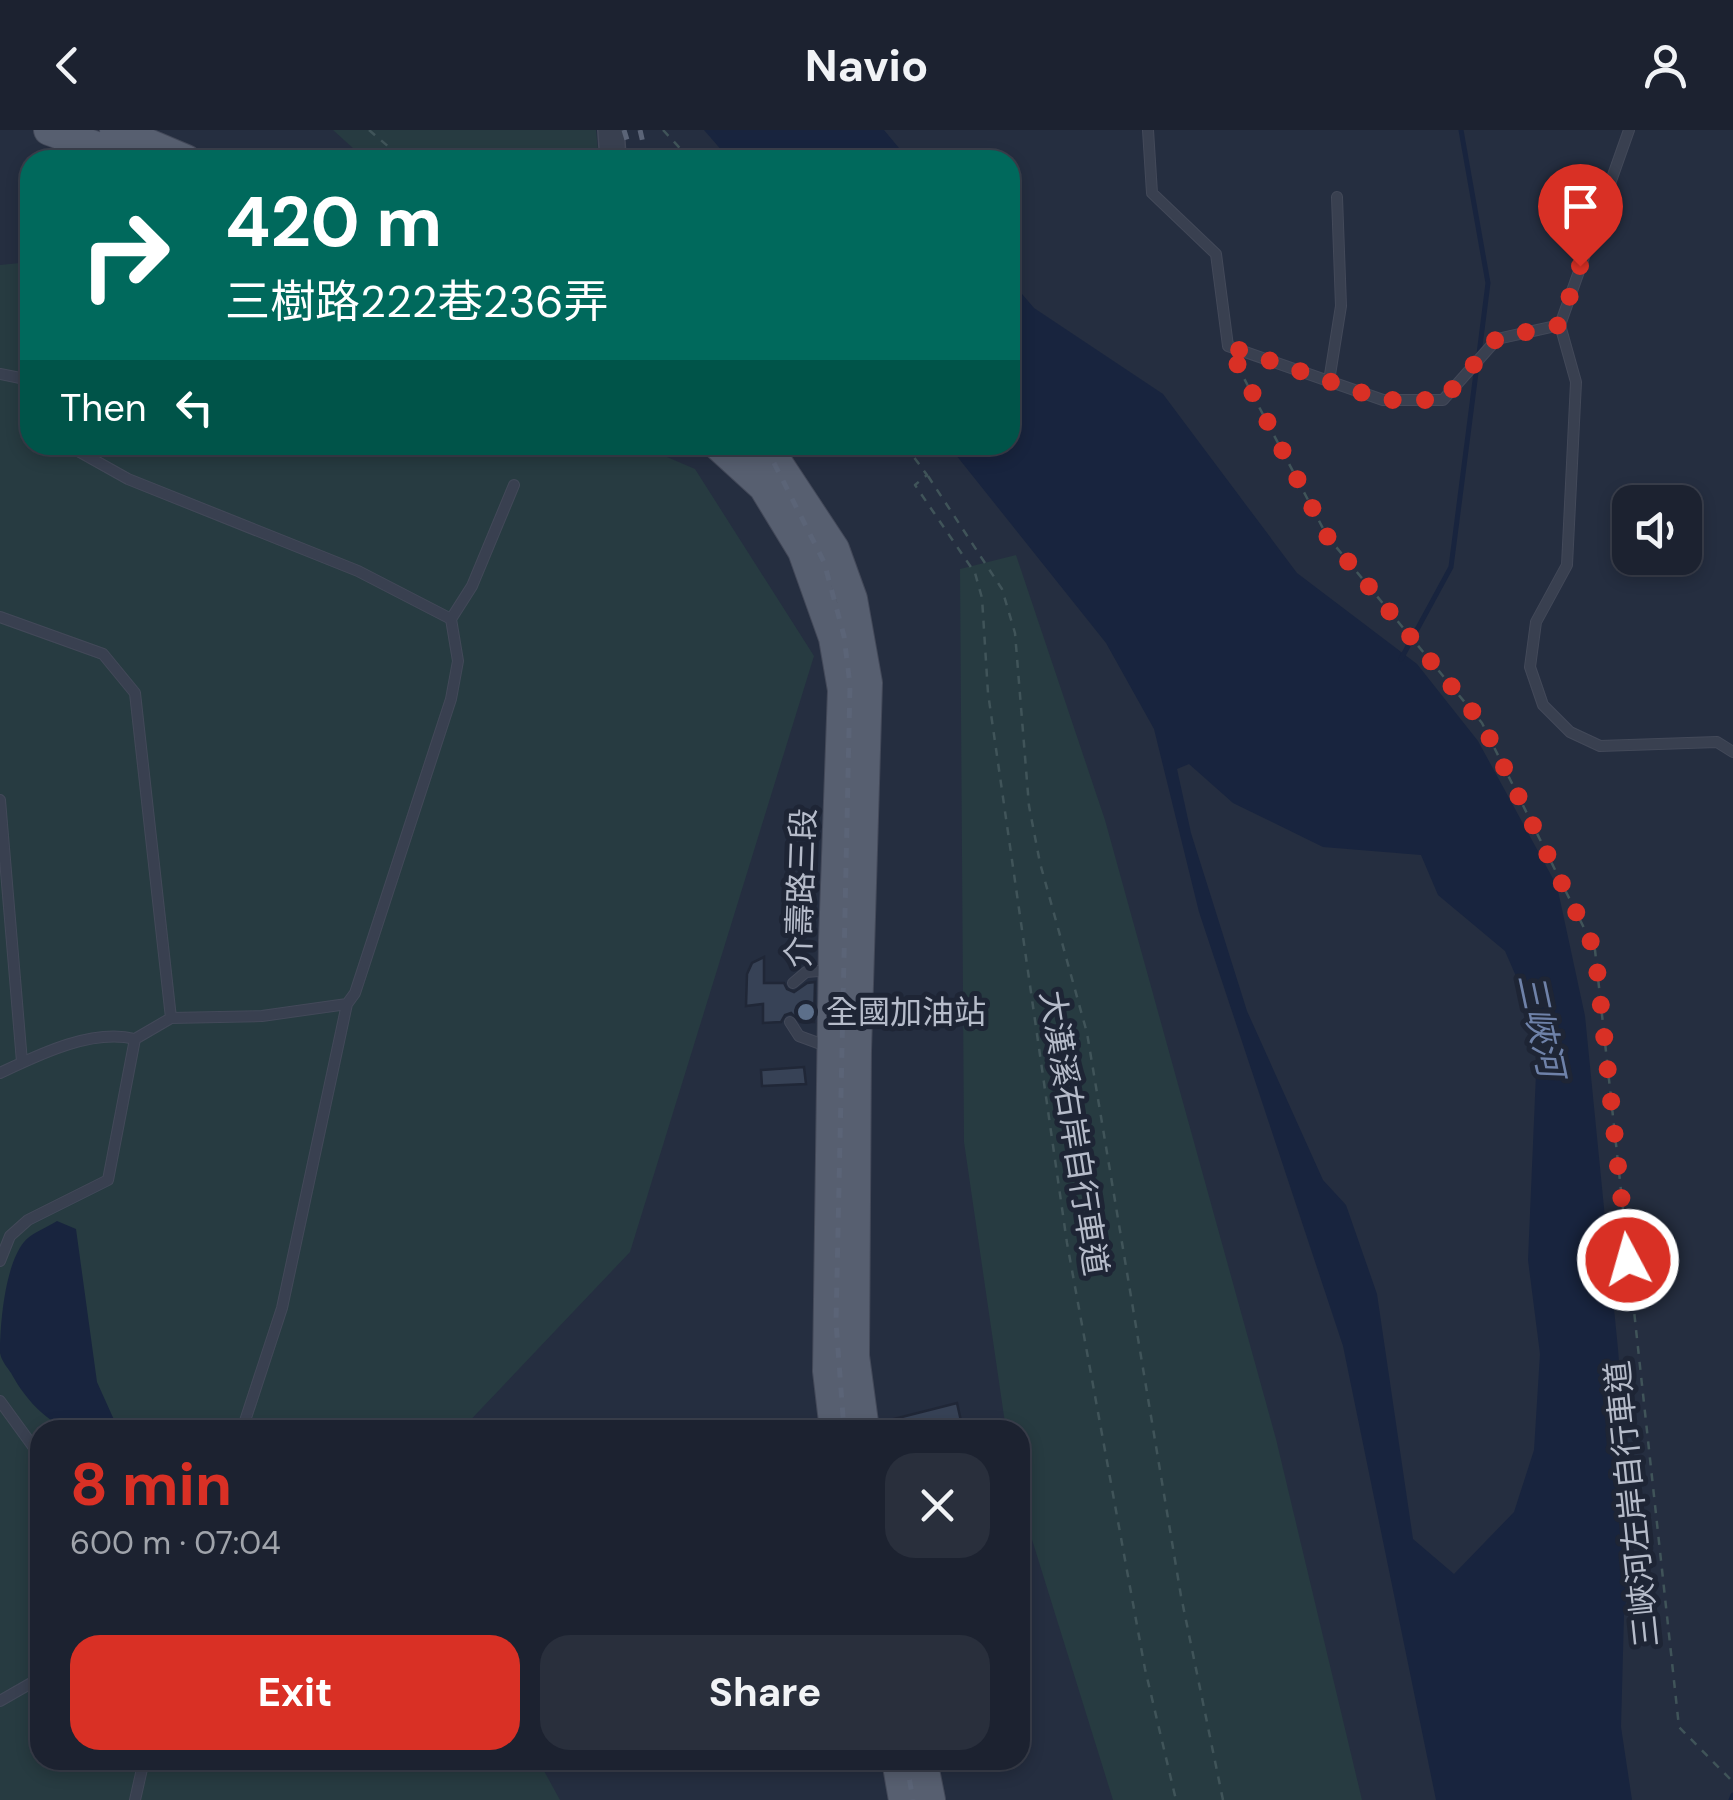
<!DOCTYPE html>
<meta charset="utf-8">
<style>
:root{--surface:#1c2230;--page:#292f3c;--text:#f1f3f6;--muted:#a0a4ab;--line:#3a3f4c;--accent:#d93025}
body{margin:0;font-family:"DM Sans","Noto Sans TC",sans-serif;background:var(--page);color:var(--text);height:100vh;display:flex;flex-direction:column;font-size:38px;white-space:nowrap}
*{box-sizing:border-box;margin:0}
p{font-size:32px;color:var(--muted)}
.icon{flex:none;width:55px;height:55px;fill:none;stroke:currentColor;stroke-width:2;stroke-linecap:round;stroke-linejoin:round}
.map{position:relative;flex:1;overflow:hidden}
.panel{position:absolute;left:30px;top:1290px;width:1000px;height:350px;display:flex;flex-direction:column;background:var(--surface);border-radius:30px;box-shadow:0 5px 15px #0003,0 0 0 2px var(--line)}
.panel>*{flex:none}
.guide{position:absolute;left:20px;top:20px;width:1000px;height:305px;border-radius:30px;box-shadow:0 5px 15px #0003,0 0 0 2px var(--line);background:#00695c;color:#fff;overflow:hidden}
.tools{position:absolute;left:1612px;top:355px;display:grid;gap:20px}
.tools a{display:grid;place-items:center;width:90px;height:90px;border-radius:20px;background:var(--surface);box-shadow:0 5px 15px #0003,0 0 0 2px var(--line);font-size:50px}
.pin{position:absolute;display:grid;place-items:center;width:85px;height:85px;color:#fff;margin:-102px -42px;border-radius:50% 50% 50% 0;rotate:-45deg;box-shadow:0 0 10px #0007}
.pin .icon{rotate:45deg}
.me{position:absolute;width:110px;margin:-55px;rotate:354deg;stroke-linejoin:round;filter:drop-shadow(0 0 8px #0008)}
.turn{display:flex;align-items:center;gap:35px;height:210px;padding:0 40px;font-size:45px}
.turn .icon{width:130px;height:130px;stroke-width:2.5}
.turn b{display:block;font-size:70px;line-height:85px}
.then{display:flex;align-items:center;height:95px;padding:0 40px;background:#0003;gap:20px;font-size:38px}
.round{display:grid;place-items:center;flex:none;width:105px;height:105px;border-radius:30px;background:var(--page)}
.head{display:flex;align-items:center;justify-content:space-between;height:170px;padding:0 40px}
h1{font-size:60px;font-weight:700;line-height:75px;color:var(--accent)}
.cta{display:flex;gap:20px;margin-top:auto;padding:20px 40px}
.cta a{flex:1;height:115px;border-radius:30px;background:var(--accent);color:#fff;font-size:40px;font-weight:700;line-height:115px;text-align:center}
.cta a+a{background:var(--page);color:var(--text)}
header{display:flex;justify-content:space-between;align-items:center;height:130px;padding:0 40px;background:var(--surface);font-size:45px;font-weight:700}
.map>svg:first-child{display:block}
</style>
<header><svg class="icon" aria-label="back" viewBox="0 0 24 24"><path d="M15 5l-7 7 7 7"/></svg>Navio<svg class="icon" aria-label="person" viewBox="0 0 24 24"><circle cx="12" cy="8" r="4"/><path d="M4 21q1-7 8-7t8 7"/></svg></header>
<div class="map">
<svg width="1733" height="1670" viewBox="0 0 1733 1670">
<rect width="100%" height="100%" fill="#252e40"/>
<path fill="#273b41" d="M333,0H596L599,30H366Z
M30,132V315H639L695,339L814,526L630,1122L461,1300H40V1630H538L560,1670H0V135Z
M1016,425L1105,690L1276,1309L1362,1670H1113L1020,1371V1300H1006L964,1012L960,439Z"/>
<path fill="#18243e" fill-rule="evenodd" d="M704,0H884L909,30H730Z
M1010,150L1034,178L1163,264L1297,443L1417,534L1478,611L1557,756L1585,886L1618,1219L1634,1420L1624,1485L1621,1597L1632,1670H1436L1343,1216L1199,782L1154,599L1106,513L948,315H1010ZM1189,634L1233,673L1323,717L1421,725L1438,765L1505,821L1538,897L1528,1130L1540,1224L1534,1320L1514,1382L1454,1444L1413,1409L1377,1164L1346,1075L1323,1050L1247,881L1191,703L1177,639Z
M57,1091L76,1099L97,1252L115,1292C71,1320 31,1280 11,1243C7,1237 1,1230 0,1223C0,1193 5,1135 24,1112C31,1103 48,1097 57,1091Z"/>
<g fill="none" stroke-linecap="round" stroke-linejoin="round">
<path stroke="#18243e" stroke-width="5" d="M1461,0L1488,153L1479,224
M1401,529L1451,437L1477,235
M1731,1670L1733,1665"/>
</g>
<path fill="#374256" stroke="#202737" stroke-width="2.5" d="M764,827V853H784L787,859L794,862L807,853L815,852L814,892H800L791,883L785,885L781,892L763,893V874L746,876L747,844L752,833Z
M804,937L806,954L762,956L761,940Z
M957,1273L963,1300H882V1292Z"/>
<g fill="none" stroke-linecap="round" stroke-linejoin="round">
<g stroke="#434959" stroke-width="12">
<path id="service" d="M1148,0L1152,63L1216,124L1228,216L1383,270H1443L1497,209L1560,195
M1629,0L1560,195L1576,252L1567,435L1536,492L1530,537L1543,575L1570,602L1600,616L1717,612L1733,622
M0,244L30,250
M1329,251L1341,176L1337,67
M76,315L78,321L128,349L358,441L451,489
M0,487L103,524L135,563L171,888
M0,670L22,932
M793,853L806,842L832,840
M790,892L799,906L829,917
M0,943C38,925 92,898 135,909L171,888L262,886L347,874
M0,1131L10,1106L28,1090L108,1050L135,909
M0,1271L40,1326
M242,1300L282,1178L347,874L355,863L451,569L458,531L451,489L472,456L514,355
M0,1571L40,1548
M135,1670L144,1630"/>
</g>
<g stroke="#434959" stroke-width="28">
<path id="tertiary" d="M611,0L613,30"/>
</g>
<g stroke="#434959" stroke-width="32">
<path id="primary" d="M49,0L133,30
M115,0L186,30
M718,315L764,357L803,421L834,508L843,560L834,810L828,1241L835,1300
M758,315L776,331L834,419L852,469L867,553L856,921L854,1226L864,1300
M897,1630L904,1670
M922,1630L930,1670"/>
</g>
<path stroke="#405459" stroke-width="2.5" stroke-dasharray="8 8" stroke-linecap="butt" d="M369,0L404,30
M663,0L691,30
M1237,235L1327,406L1482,593L1595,820L1679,1597L1733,1652
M905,315L927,345L915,355L975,443L982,468L988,563L1067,1113L1145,1539L1176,1670
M928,346L1002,459L1015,503L1029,676L1040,733L1087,903L1181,1466L1223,1670"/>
<use href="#service" stroke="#394050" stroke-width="10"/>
<use href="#tertiary" stroke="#394050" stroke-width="25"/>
<use href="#primary" stroke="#575f70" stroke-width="30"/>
<path stroke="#5b6477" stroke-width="5" stroke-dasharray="10 10" stroke-linecap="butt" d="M624,0L633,30
M640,0L647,30
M765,315L824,432L844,506L850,555L836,1192L844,1300
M906,1630L913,1670"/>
</g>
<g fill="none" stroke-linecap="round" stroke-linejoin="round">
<path stroke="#d93025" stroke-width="18" stroke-dasharray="0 32.4" d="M1580,136L1560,195L1497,208L1443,270H1383L1228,216L1327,406L1482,593L1595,820L1628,1130"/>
</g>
<circle fill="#5c6f8a" stroke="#1e2535" stroke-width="4" cx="806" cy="882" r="10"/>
<g text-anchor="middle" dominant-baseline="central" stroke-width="10" stroke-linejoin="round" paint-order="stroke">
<g font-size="32" fill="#b6bcca" stroke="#1e2535">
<text transform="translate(801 758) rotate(-88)">介壽路三段</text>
<text transform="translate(1074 1003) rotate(81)">大漢溪右岸自行車道</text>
<text transform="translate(1632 1374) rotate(-96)">三峽河左岸自行車道</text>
</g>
<g font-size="32" fill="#b6bcca" stroke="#1e2535" text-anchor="start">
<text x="826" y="882">全國加油站</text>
</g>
<g font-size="35" font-style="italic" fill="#6f82a9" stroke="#1e2535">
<text transform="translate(1541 895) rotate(78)">三峽河</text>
</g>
</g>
</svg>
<div class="tools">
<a><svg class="icon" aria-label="sound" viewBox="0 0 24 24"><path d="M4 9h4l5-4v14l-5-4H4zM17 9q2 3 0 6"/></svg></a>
</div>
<div class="pin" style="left:1580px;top:136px;background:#d93025"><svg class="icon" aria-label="arrive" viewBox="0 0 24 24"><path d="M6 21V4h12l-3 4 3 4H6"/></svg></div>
<svg class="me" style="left:1628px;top:1130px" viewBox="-20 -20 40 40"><circle r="17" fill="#d93025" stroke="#fff" stroke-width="3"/><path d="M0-11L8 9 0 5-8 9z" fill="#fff"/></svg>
<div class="guide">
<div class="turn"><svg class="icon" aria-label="right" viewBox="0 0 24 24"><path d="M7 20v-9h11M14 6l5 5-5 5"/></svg><div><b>420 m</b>三樹路222巷236弄</div></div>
<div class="then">Then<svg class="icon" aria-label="left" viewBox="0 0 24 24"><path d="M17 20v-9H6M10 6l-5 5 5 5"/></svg></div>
</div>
<section class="panel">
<div class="head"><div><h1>8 min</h1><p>600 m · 07:04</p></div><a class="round"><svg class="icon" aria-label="close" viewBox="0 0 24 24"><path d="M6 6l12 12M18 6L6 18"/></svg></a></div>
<div class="cta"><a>Exit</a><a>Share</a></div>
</section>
</div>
